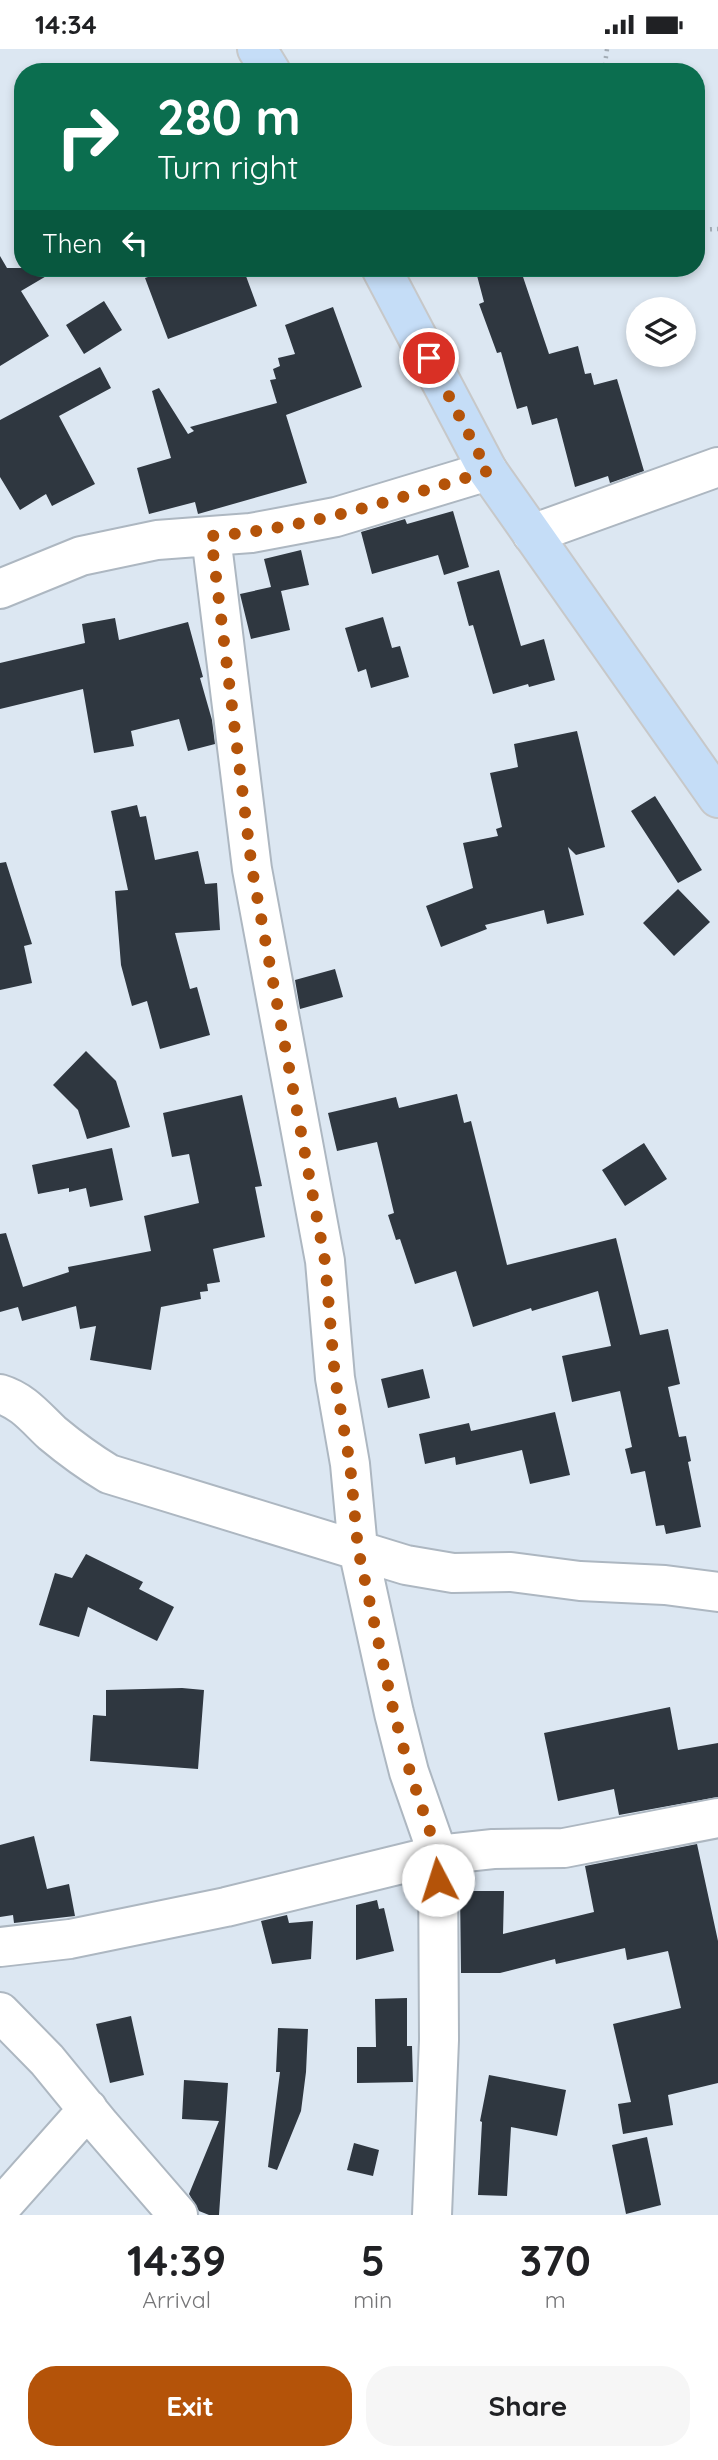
<!DOCTYPE html>
<style>
:root{--surface:#fff;--page:#f6f6f6;--text:#202124;--muted:#757577;--accent:#b45309}
body{margin:0;font-family:Quicksand,sans-serif;background:var(--page);color:var(--text);height:100vh;display:flex;flex-direction:column;font-size:26px;white-space:nowrap}
*{box-sizing:border-box;margin:0}
p{font-size:23px;color:var(--muted)}
.icon{flex:none;width:38px;height:38px;fill:none;stroke:currentColor;stroke-width:2;stroke-linecap:round;stroke-linejoin:round}
.map{position:relative;height:2166px;overflow:hidden}
.drawer{display:flex;flex-direction:column;background:var(--surface);flex:1}
.drawer>*{flex:none}
.banner{position:absolute;left:14px;top:14px;width:691px;height:214px;border-radius:28px;box-shadow:0 4px 10px #0003;background:#0b6e4f;color:#fff;overflow:hidden}
.controls{position:absolute;left:626px;top:248px;display:grid;gap:14px}
.controls a{display:grid;place-items:center;width:70px;height:70px;border-radius:50%;background:var(--surface);box-shadow:0 4px 10px #0003;font-size:35px}
.pin{position:absolute;display:grid;place-items:center;width:60px;height:60px;color:#fff;margin:-30px;border:4px solid #fff;border-radius:50%;box-shadow:0 2px 7px #0007}
.me{position:absolute;width:77px;margin:-38px;rotate:355deg;stroke-linejoin:round;filter:drop-shadow(0 0 5px #0008)}
.turn{display:flex;align-items:center;gap:24px;height:147px;padding:0 28px;font-size:32px}
.turn .icon{width:91px;height:91px;stroke-width:2.5}
.turn b{display:block;font-size:49px;line-height:60px}
.then{display:flex;align-items:center;height:66px;padding:0 28px;background:#0003;gap:14px;font-size:26px}
.eta{display:flex;justify-content:space-evenly;align-items:center;height:119px;text-align:center}
.eta b{font-size:42px;font-weight:700;line-height:49px}
.cta{display:flex;gap:14px;margin-top:auto;padding:14px 28px}
.cta a{flex:1;height:80px;border-radius:28px;background:var(--accent);color:#fff;font-size:28px;font-weight:700;line-height:80px;text-align:center}
.cta a+a{background:var(--page);color:var(--text)}
.status{display:flex;justify-content:space-between;align-items:center;height:49px;padding:0 35px;background:var(--surface);direction:ltr}
.status svg{height:19px;fill:currentColor}
.map>svg:first-child{display:block}
</style>
<div class="status"><b>14:34</b><svg viewBox="0 0 49 12"><path d="M0 12V9h3v3zM5 12V6h3v6zM10 12V3h3v9zM15 12V0h3v12zM26 1h20v11H26zM47 4h2v5h-2z"/></svg></div>
<div class="map">
<svg width="718" height="2166" viewBox="0 0 718 2166">
<rect width="100%" height="100%" fill="#dce7f2"/>
<path fill="#2f3740" d="M0,207L7,219H60L21,242L49,287L0,317Z
M174,219H243L257,257L168,290L145,229Z
M475,219H520L549,305L578,297L585,325L591,324L594,336L617,330L644,422L610,434L608,427L575,438L557,369L532,376L527,357L517,360L501,303L497,304L479,255L484,253Z
M104,252L122,281L84,305L66,276Z
M333,258L362,338L286,366L307,434L198,465L195,453L149,465L137,419L171,409L152,342L159,339L188,385L194,382L190,378L277,354L270,331L276,330L273,320L280,317L278,309L295,305L285,276Z
M100,318L111,339L59,367L95,435L52,457L46,445L20,461L0,428V371Z
M453,462L469,518L444,526L438,506L372,525L361,483L405,470L407,475Z
M301,501L309,536L281,542L290,581L251,590L240,545L271,538L264,510Z
M499,521L521,597L544,590L555,631L529,638L528,635L493,645L473,576L469,577L457,533Z
M383,568L392,599L400,597L409,628L371,639L366,620L358,623L345,579Z
M115,569L119,591L188,573L203,628L200,629L212,671L215,695L188,702L179,670L131,682L134,697L94,704L83,640L0,660V614L85,594L82,575Z
M577,682L605,798L576,806L568,798L584,866L547,875L544,861L485,876L487,880L441,898L426,857L473,839L463,794L498,787L496,780L502,778L490,724L518,718L514,695Z
M655,747L702,821L678,834L631,762Z
M137,756L140,768L146,767L155,811L198,802L205,835L217,834L220,881L175,884L190,940L197,938L210,986L160,1000L147,952L132,957L121,916L115,842L128,841L111,762Z
M6,813L32,895L24,897L32,934L0,941V814Z
M678,840L710,873L674,907L643,874Z
M335,920L343,948L300,960L295,931Z
M86,1002L116,1032L130,1078L87,1090L78,1061L53,1036Z
M457,1045L464,1074L471,1072L507,1216L616,1189L640,1286L668,1280L680,1335L668,1338L679,1388L686,1387L691,1412L688,1413L701,1478L666,1485L664,1476L656,1477L645,1422L631,1425L625,1400L632,1398L620,1342L572,1353L562,1307L611,1297L598,1242L532,1262L531,1259L473,1278L456,1222L415,1235L400,1190L396,1191L388,1166L394,1164L377,1093L337,1102L328,1064L396,1048L399,1059Z
M242,1046L262,1137L255,1138L265,1188L213,1200L220,1233L207,1235L208,1242L200,1243L201,1250L161,1258L151,1321L90,1311L96,1277L80,1280L76,1257L22,1272L18,1258L0,1263V1185L6,1184L23,1238L69,1223L68,1218L151,1202L144,1167L199,1154L189,1105L172,1108L163,1064Z
M644,1094L667,1130L625,1157L602,1121Z
M112,1099L123,1151L90,1158L86,1139L69,1143V1139L38,1145L32,1116Z
M423,1320L430,1349L388,1359L381,1330Z
M555,1363L570,1426L530,1435L522,1401L456,1416L455,1408L425,1415L419,1385L469,1374L471,1382Z
M86,1505L143,1533L139,1540L174,1558L157,1592L88,1558L79,1588L39,1576L55,1524L72,1529Z
M182,1639L204,1641L198,1720L90,1712L93,1666L106,1667V1641Z
M670,1658L678,1701L718,1694V1748L619,1766L614,1740L558,1752L544,1684Z
M34,1787L47,1840L69,1835L75,1867L14,1874L13,1866L0,1868V1796Z
M697,1795L718,1892V2034L668,2046L673,2076L623,2085L618,2055L631,2053L613,1975L681,1959L668,1902L627,1911L625,1899L556,1915L555,1910L500,1924H461L460,1842H504L503,1885L594,1863L585,1817Z
M377,1851L379,1860L384,1859L394,1902L356,1911V1856Z
M287,1866L289,1874L313,1872L311,1910L272,1915L261,1872Z
M407,1949V1997H412L413,2033L357,2034V1998H376L375,1950Z
M131,1967L144,2026L110,2034L96,1975Z
M278,1979L308,1980L306,2023L301,2062L277,2121L268,2118L280,2023H276Z
M489,2026L566,2041L557,2087L511,2078L507,2147L478,2146L482,2073L480,2072Z
M184,2031L228,2034L219,2166H209L199,2162L189,2145L219,2072L182,2070Z
M647,2088L661,2156L626,2165L612,2096Z
M354,2094L379,2101L373,2127L347,2121Z"/>
<g fill="none" stroke-linecap="round" stroke-linejoin="round">
<g stroke="#adb7c1" stroke-width="42">
<path id="minor" d="M532,485L718,418
M211,487L252,820L325,1212L335,1329L350,1415L358,1500L394,1664L409,1723L438,1806L439,1991L432,2166
M0,540L81,507L157,491L251,484L336,468L488,422
M0,1345C23,1352 35,1368 52,1384C70,1399 89,1413 109,1425L406,1516L453,1524L511,1523L580,1532L665,1536L718,1543
M0,1898L70,1890L226,1858L438,1806L493,1800L564,1799L718,1769
M0,1963L47,2011L101,2077L178,2166
M0,2159L88,2060"/>
</g>
<g stroke="#c7c8c9" stroke-width="42">
<path id="major" d="M257,0L271,23
M381,219L488,422L718,749"/>
</g>
<path stroke="#a3acb5" stroke-width="4.5" stroke-dasharray="2 5" stroke-linecap="butt" d="M604,23L607,0
M696,181L718,180"/>
<use href="#minor" stroke="#fff" stroke-width="38"/>
<use href="#major" stroke="#c5ddf7" stroke-width="38"/>
</g>
<g fill="none" stroke-linecap="round" stroke-linejoin="round">
<path stroke="#b45309" stroke-width="12" stroke-dasharray="0 21.6" d="M429,309L488,422C396,450 307,480 211,487L252,820L325,1212L335,1329L350,1415L358,1500L394,1664L410,1723L438,1806V1831"/>
</g>
</svg>
<div class="controls">
<a><svg class="icon" aria-label="layers" viewBox="0 0 24 24"><path d="M12 4l9 5-9 5-9-5zM3 14l9 5 9-5"/></svg></a>
</div>
<div class="pin" style="left:429px;top:309px;background:#d93025"><svg class="icon" aria-label="arrive" viewBox="0 0 24 24"><path d="M6 21V4h12l-3 4 3 4H6"/></svg></div>
<svg class="me" style="left:438px;top:1831px" viewBox="-20 -20 40 40"><circle r="19" fill="#fff"/><path d="M0-13L10 11 0 6-10 11z" fill="#b45309"/></svg>
<div class="banner">
<div class="turn"><svg class="icon" aria-label="right" viewBox="0 0 24 24"><path d="M7 20v-9h11M14 6l5 5-5 5"/></svg><div><b>280 m</b>Turn right</div></div>
<div class="then">Then<svg class="icon" aria-label="left" viewBox="0 0 24 24"><path d="M17 20v-9H6M10 6l-5 5 5 5"/></svg></div>
</div>
</div>
<section class="drawer">
<div class="eta">
<div><b>14:39</b><p>Arrival</p></div>
<div><b>5</b><p>min</p></div>
<div><b>370</b><p>m</p></div>
</div>
<div class="cta"><a>Exit</a><a>Share</a></div>
</section>
